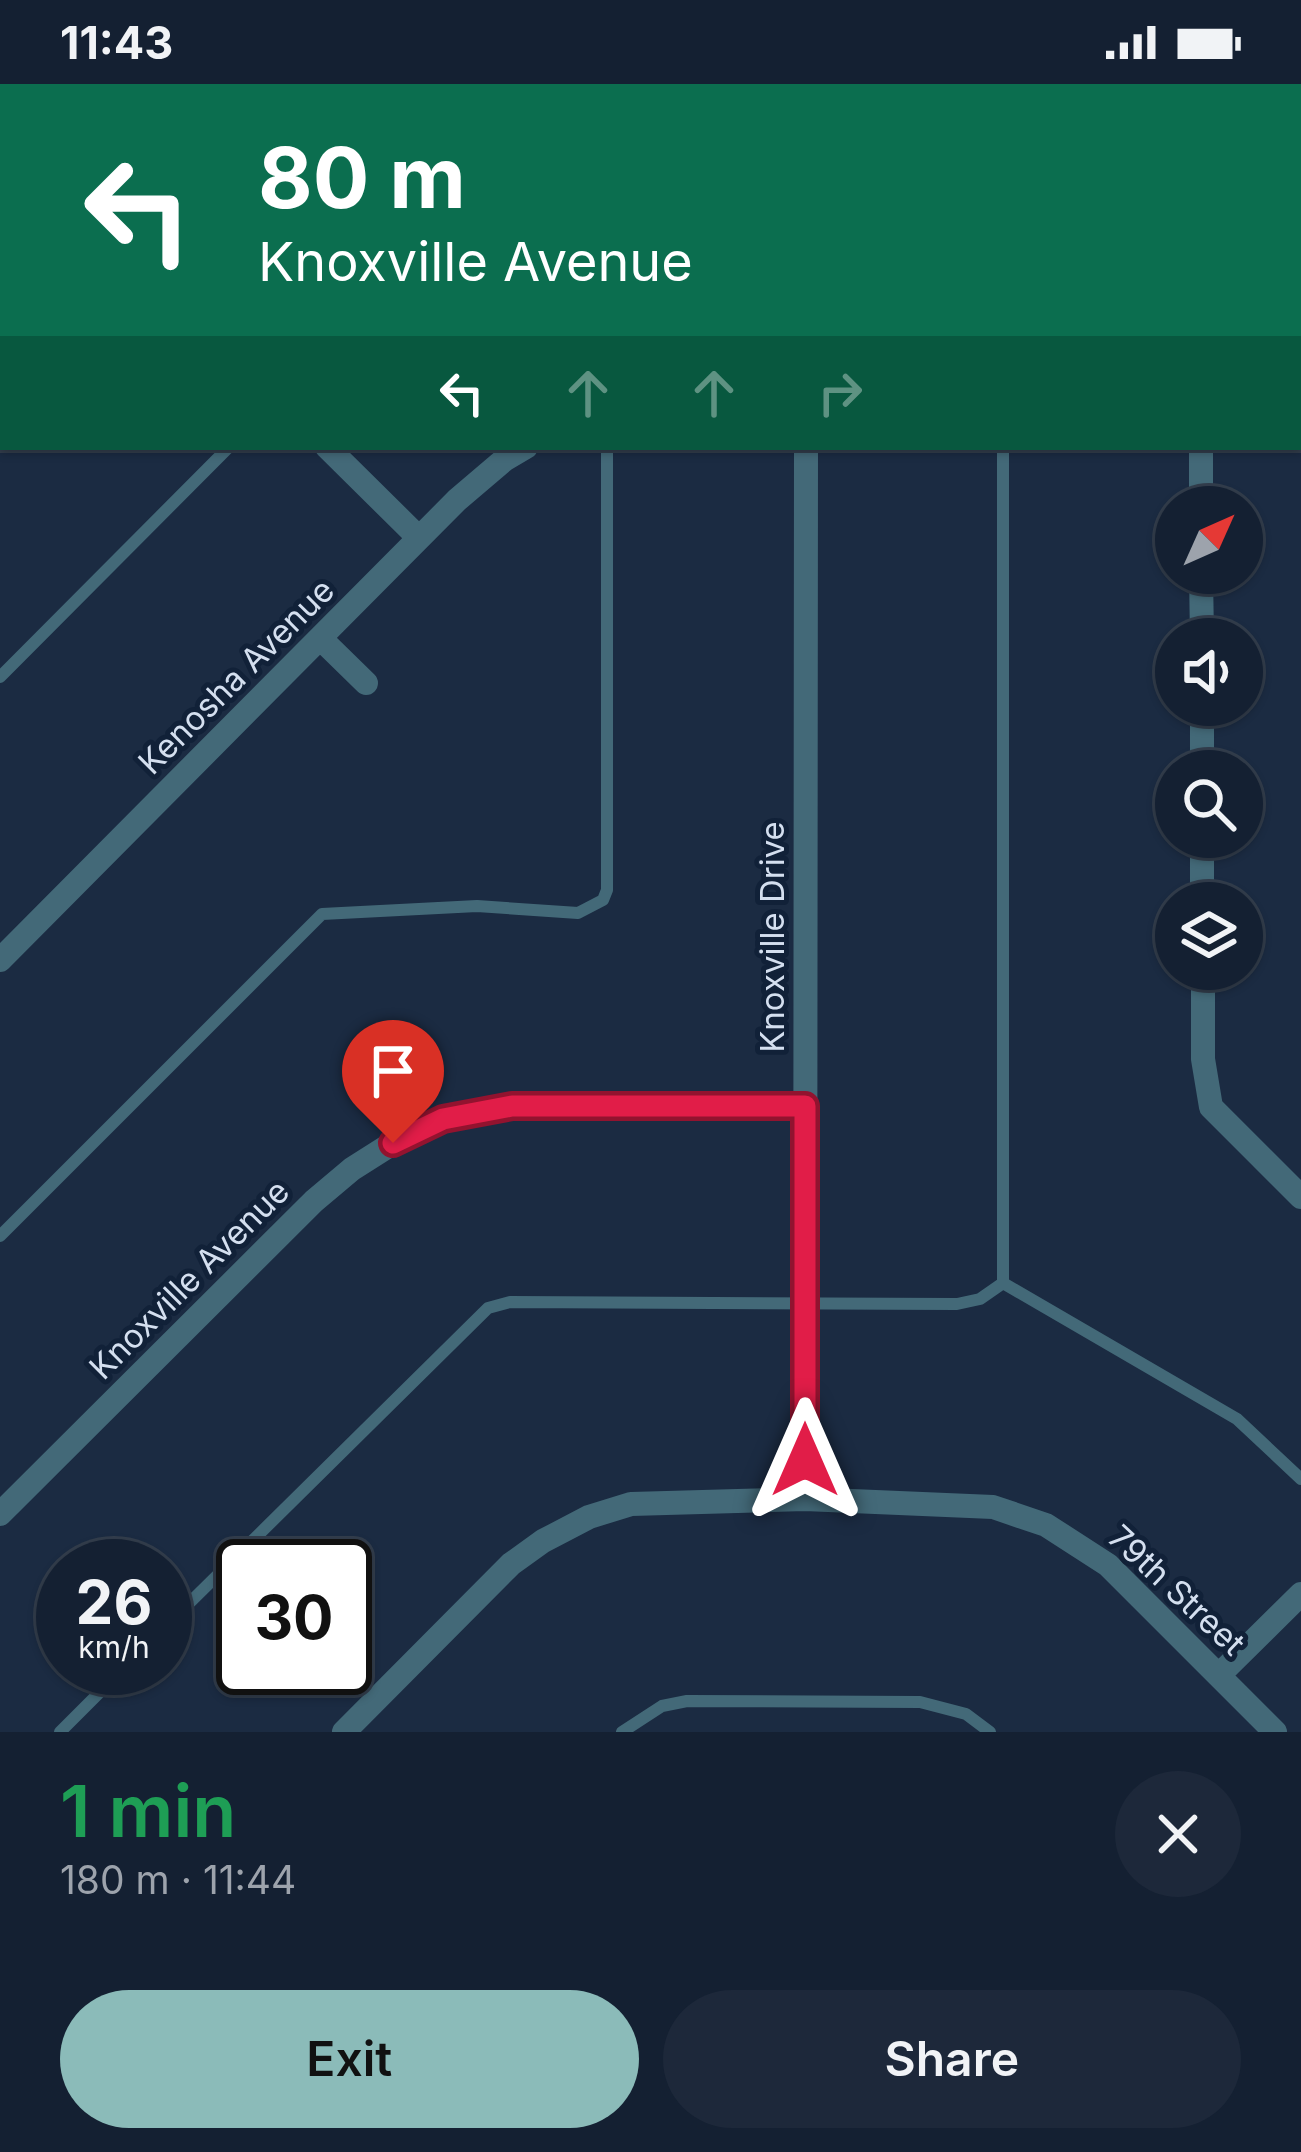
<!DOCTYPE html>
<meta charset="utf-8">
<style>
:root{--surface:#142032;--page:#1d283a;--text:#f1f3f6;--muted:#9da3ac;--line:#333e4d;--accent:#8bbbb9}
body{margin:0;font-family:Inter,sans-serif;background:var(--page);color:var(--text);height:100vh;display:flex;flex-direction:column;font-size:45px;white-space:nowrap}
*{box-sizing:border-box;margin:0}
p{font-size:39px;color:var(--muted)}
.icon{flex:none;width:66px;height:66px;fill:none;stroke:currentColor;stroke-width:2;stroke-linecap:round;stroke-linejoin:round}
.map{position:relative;height:1648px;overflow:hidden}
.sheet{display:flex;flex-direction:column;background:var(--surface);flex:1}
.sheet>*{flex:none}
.top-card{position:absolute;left:0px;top:0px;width:1302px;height:366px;box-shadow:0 3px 9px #0004,0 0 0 3px var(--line);background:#0b6e4f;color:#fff;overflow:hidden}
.needle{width:78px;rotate:45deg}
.buttons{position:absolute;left:1155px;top:402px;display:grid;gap:24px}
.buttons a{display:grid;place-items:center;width:108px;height:108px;border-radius:50%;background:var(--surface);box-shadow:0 3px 9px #0004,0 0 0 3px var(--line);font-size:60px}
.speed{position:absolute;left:36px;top:1455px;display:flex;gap:24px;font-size:60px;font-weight:700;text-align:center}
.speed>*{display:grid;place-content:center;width:156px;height:156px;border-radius:50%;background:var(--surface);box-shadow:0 3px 9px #0004,0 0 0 3px var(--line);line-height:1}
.speed small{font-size:30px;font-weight:400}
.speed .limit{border:6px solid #111;border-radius:18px;background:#fff;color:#111}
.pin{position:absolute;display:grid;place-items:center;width:102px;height:102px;color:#fff;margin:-123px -51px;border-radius:50% 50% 50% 0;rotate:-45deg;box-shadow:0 0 12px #0007}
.pin .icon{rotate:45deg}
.me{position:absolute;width:132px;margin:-66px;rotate:0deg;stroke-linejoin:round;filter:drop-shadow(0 0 9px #0008)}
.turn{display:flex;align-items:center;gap:42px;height:252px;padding:0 60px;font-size:54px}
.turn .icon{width:156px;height:156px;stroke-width:2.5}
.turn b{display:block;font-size:84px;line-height:102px}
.lanes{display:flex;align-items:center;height:114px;padding:0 60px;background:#0003;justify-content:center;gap:60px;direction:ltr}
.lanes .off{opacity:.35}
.round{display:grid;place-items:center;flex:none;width:126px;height:126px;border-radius:63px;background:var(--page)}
.overview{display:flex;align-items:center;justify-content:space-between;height:204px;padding:0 60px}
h1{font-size:72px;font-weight:600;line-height:90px;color:#1e9e55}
.primary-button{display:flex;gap:24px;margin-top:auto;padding:24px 60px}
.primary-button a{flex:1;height:138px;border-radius:72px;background:var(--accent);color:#111;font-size:48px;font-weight:600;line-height:138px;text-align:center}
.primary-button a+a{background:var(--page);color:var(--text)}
.status{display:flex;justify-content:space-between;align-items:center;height:84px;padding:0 60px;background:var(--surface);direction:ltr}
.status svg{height:33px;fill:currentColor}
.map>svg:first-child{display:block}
</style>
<div class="status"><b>11:43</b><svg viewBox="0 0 49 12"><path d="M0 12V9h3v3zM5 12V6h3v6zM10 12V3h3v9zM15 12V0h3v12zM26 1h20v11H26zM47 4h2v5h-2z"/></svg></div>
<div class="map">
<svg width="1301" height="1648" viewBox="0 0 1301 1648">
<rect width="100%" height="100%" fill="#1b2b42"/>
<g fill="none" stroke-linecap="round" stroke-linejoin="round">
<path stroke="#436978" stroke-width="12" d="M999,0V3
M32,3L35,0
M560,3L561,0
M0,35L3,32
M0,593L229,363
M0,1152L322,830L477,822L578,829L603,816L607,806V363
M1003,1199L1237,1335L1301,1395
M165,1543L488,1224L510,1218L957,1220L980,1215L1003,1199V363
M60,1648L124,1584
M622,1648L662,1622L687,1617L920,1618L966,1630L990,1648"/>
<path stroke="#436978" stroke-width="24" d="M804,0V3
M1197,0V3
M304,3L307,0
M0,319L3,316
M1299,333H1301
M327,363L419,454
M1201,363V423
M1201,489L1202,555
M320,554L366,599
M1202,621V687
M1202,753V819
M0,876L457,416L504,376L526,363
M1203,885V975L1211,1023L1301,1113
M805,1415L806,363
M0,1430L314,1117L352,1085L393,1059L443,1035L512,1022L805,1021
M1219,1591L1301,1510
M344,1648L511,1480L543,1457L589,1433L631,1420L805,1415L993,1423L1046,1441L1108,1481L1275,1648"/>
</g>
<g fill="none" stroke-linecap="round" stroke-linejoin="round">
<g stroke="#92132f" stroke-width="30">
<path id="route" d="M393,1059L443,1035L512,1022H805V1376"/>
</g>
<use href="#route" stroke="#e11d48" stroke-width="21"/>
</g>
<g text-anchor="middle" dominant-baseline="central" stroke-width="10" stroke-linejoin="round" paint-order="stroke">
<g font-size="33" fill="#d4dfef" stroke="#112138">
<text transform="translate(236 592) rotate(-45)">Kenosha Avenue</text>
<text transform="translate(772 853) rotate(-90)">Knoxville Drive</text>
<text transform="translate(189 1195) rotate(-45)">Knoxville Avenue</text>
<text transform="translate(1177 1506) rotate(43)">79th Street</text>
</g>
</g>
</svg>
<div class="buttons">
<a><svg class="needle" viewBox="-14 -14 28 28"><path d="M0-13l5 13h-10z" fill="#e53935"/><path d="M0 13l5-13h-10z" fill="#9da3ac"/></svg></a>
<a><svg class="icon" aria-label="sound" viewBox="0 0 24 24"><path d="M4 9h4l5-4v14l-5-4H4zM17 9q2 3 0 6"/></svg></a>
<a><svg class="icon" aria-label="search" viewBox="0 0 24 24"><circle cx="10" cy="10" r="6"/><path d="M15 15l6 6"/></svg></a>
<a><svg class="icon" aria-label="layers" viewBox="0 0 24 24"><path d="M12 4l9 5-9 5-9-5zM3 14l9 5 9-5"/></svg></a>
</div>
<div class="speed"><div>26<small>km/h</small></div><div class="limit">30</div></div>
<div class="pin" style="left:393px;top:1059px;background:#d93025"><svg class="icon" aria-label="arrive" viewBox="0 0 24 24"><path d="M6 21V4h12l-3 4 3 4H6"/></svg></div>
<svg class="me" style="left:805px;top:1376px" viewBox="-20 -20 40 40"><path d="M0-17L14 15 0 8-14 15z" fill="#e11d48" stroke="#fff" stroke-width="4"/></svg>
<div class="top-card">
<div class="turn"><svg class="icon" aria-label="left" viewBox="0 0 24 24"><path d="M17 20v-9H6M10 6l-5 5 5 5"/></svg><div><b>80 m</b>Knoxville Avenue</div></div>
<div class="lanes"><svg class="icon" aria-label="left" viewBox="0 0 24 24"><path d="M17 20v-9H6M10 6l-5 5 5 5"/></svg><svg class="icon off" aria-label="ahead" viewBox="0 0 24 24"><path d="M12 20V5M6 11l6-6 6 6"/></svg><svg class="icon off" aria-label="ahead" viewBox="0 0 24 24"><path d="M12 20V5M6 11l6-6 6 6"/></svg><svg class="icon off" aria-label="right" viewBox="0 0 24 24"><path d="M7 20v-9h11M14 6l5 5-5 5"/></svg></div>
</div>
</div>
<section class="sheet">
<div class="overview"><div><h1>1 min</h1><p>180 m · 11:44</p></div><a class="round"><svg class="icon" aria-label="close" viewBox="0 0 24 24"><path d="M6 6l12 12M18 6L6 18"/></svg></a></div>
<div class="primary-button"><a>Exit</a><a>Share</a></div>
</section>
